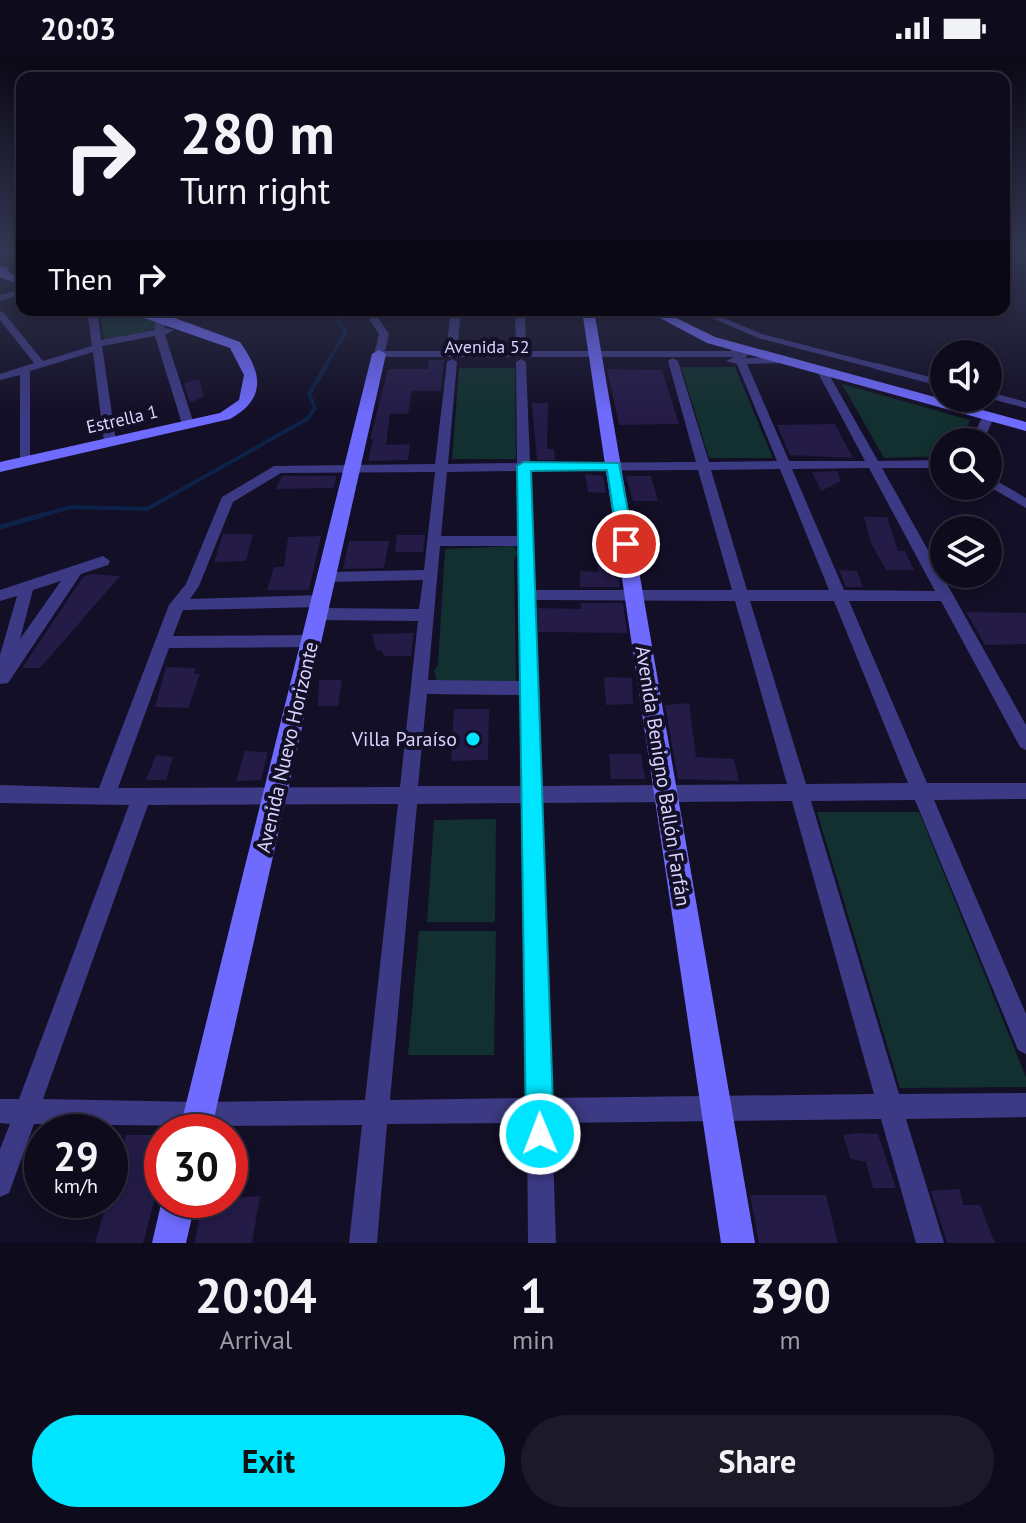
<!DOCTYPE html>
<meta charset="utf-8">
<style>
:root{--surface:#0e0b1c;--page:#1c1929;--text:#f1f3f6;--muted:#9b9ba3;--line:#2e2b3b;--accent:#00e5ff}
body{margin:0;font-family:"PT Sans",sans-serif;background:var(--page);color:var(--text);height:100vh;display:flex;flex-direction:column;font-size:30px;white-space:nowrap}
*{box-sizing:border-box;margin:0}
p{font-size:26px;color:var(--muted)}
.icon{flex:none;width:44px;height:44px;fill:none;stroke:currentColor;stroke-width:2;stroke-linecap:round;stroke-linejoin:round}
.map{position:relative;height:1187px;overflow:hidden}
.panel{display:flex;flex-direction:column;background:var(--surface);flex:1}
.panel>*{flex:none}
.top-card{position:absolute;left:16px;top:16px;width:994px;height:244px;border-radius:16px;box-shadow:0 4px 12px #0003,0 0 0 2px var(--line);background:#0e0b1c;color:var(--text);overflow:hidden}
.controls{position:absolute;left:930px;top:284px;display:grid;gap:16px}
.controls a{display:grid;place-items:center;width:72px;height:72px;border-radius:50%;background:var(--surface);box-shadow:0 4px 12px #0003,0 0 0 2px var(--line);font-size:40px}
.speed{position:absolute;left:24px;top:1058px;display:flex;gap:16px;font-size:40px;font-weight:700;text-align:center}
.speed>*{display:grid;place-content:center;width:104px;height:104px;border-radius:50%;background:var(--surface);box-shadow:0 4px 12px #0003,0 0 0 2px var(--line);line-height:1}
.speed small{font-size:20px;font-weight:400}
.speed .limit{border:12px solid #d22;background:#fff;color:#111}
.pin{position:absolute;display:grid;place-items:center;width:68px;height:68px;color:#fff;margin:-34px;border:4px solid #fff;border-radius:50%;box-shadow:0 2px 8px #0007}
.me{position:absolute;width:88px;margin:-44px;rotate:359deg;stroke-linejoin:round;filter:drop-shadow(0 0 6px #0008)}
.turn{display:flex;align-items:center;gap:28px;height:168px;padding:0 32px;font-size:36px}
.turn .icon{width:104px;height:104px;stroke-width:2.5}
.turn b{display:block;font-size:56px;line-height:68px}
.then{display:flex;align-items:center;height:76px;padding:0 32px;background:#0003;gap:16px;font-size:30px}
.eta{display:flex;justify-content:space-evenly;align-items:center;height:136px;text-align:center}
.eta b{font-size:48px;font-weight:800;line-height:56px}
.cta{display:flex;gap:16px;margin-top:auto;padding:16px 32px}
.cta a{flex:1;height:92px;border-radius:48px;background:var(--accent);color:#111;font-size:32px;font-weight:800;line-height:92px;text-align:center}
.cta a+a{background:var(--page);color:var(--text)}
.status{display:flex;justify-content:space-between;align-items:center;height:56px;padding:0 40px;background:var(--surface);direction:ltr}
.status svg{height:22px;fill:currentColor}
.map>svg:first-child{display:block}
</style>
<div class="status"><b>20:03</b><svg viewBox="0 0 49 12"><path d="M0 12V9h3v3zM5 12V6h3v6zM10 12V3h3v9zM15 12V0h3v12zM26 1h20v11H26zM47 4h2v5h-2z"/></svg></div>
<div class="map">
<svg width="1026" height="1187" viewBox="0 0 1026 1187">
<rect width="100%" height="100%" fill="#130f26"/>
<path fill="#12302f" d="M100,254L155,265L156,273L104,284Z
M681,311H735L773,402H709Z
M459,312H515L516,403H452Z
M842,328L970,364L960,386H944V400L884,402Z
M513,490L518,497L514,503L516,625H437L434,614L438,609L445,493Z
M817,756H919L1026,1021V1031L900,1032Z
M496,763L495,866H427L434,764Z
M419,875H496L494,999H408Z"/>
<g fill="none" stroke-linecap="round" stroke-linejoin="round">
<path stroke="#0c2248" stroke-width="3" d="M323,254L337,263L346,276L324,312"/>
<path stroke="#0c2248" stroke-width="4" d="M35,461L71,451L147,453L307,363L315,352L309,338L326,310"/>
<path stroke="#0c2248" stroke-width="5" d="M0,471L43,459"/>
</g>
<path fill="#241b47" d="M429,304H444L441,335H412L408,358H390L386,389L410,388L408,404L368,405L373,383H370L388,313H428Z
M607,313L662,314L679,368L619,369Z
M199,323L204,340L190,347L184,327Z
M532,347H548L547,393H554L555,404H537Z
M835,368L853,402L790,399L777,369Z
M837,415L841,425L821,435L812,416Z
M585,418L603,420L606,437L588,436Z
M282,420H336L334,432L276,433Z
M626,420H651L658,445H633Z
M864,461H887L898,495H905L914,514H886L871,487Z
M223,478H253L246,505L214,506Z
M397,479H425L423,496H395Z
M321,480L309,534H267L274,511H284L288,481Z
M349,485H389L384,512L343,513Z
M598,505H616L620,531H580V515L598,516Z
M839,514L857,515L863,531H846Z
M90,518L120,520L40,612H22L83,521Z
M581,547H623L627,577L538,576L537,552L581,553Z
M966,556L1026,557V588L985,589Z
M414,577L411,600H384L382,595L376,594L372,578Z
M166,611L196,612L194,618H200L188,652L155,651Z
M604,621L632,622L633,648L606,649Z
M319,624H342L338,650H318Z
M689,647L696,701L734,703L739,725L678,723L665,649Z
M454,653H489L488,704L451,705Z
M245,695L268,696L261,724L236,725Z
M609,698H641L645,723H611Z
M156,699L173,701L166,724H146Z
M856,1077L878,1078L896,1132H873L866,1106L851,1103L843,1079Z
M126,1079H162V1117L143,1187H95Z
M960,1133L963,1149H980L995,1187H947L931,1135Z
M750,1139H826L838,1187H759Z
M260,1140L252,1187H195L202,1144Z"/>
<g fill="none" stroke-linecap="round" stroke-linejoin="round">
<path stroke="#3d3a85" stroke-width="5" d="M699,254L760,280L883,312"/>
<path stroke="#3d3a85" stroke-width="6" d="M876,310L944,328
M988,339L1026,349"/>
<path fill="#3d3a85" fill-rule="evenodd" d="M22,233V239L0,245V239Z
M87,254H97L101,284L155,274V261L163,259L165,272L174,274L165,279L194,368L188,372L182,368L155,280L102,290L116,386L114,389H106L104,386L93,296L30,315V405L28,408H20V319L0,324V318L34,307L0,264V255L3,256L43,305L92,290Z
M363,254H373L389,278L385,295H446L451,254H461L457,295H516L515,254H525L526,295H731V289H739L742,295L749,298L745,302L781,301L786,304L781,307L747,308L789,405H865L817,315L822,312L827,315L878,405L944,404V412H882L1026,669V694L1020,691L941,545H849L927,727H1026V743L934,744L1026,958V998L1018,994L915,744L811,745L899,1038L1026,1037V1061L906,1063L944,1187H916L881,1063L552,1067L556,1187H528L527,1067L387,1068L377,1187H349L362,1069L199,1070L34,1068L9,1137L0,1141V1093L10,1068L0,1067V1043H19L129,749L0,747V729L99,732L169,549L186,528L222,441L274,410L435,408L447,306L452,303L457,306L448,408L517,407L516,306L521,303L526,306L530,407L696,406L668,305L673,302L678,305L709,406L777,405L737,308L726,305L734,301H379L374,298L379,278ZM869,412L935,535L844,534L792,413ZM780,413L829,534H747L711,414ZM698,414L732,534H534L530,415ZM517,415L518,480H441L447,416ZM435,416L424,514L327,516L320,521L327,526L423,524L419,553L318,552L310,558L318,564L418,565L400,731L118,732L169,592L312,591L318,589L320,585L318,581L312,579L173,580L183,554L321,551L329,545L321,539L190,543L199,530L233,446L281,417ZM440,490H518L520,625L428,624ZM534,544L735,545L787,728L540,730ZM750,545H834L908,727L806,728ZM427,638L521,639L522,730H418ZM792,745L874,1038L551,1042L541,747ZM522,747L526,1042L390,1044L417,748ZM398,748L365,1044L199,1046L43,1043L148,749Z
M988,358L994,361L983,386H971L982,361Z
M988,420L1026,442V452L988,430Z
M103,500L110,505L108,509L81,518L8,627L0,628V599L17,540L0,545V534ZM61,525L20,583L33,534Z"/>
<path fill="#6f6bff" fill-rule="evenodd" d="M0,210L7,211L9,217L22,223V230L0,221Z
M121,254L164,258L240,286C262,317 267,342 230,363L0,416V406L220,357L239,344L244,319L230,292Z
M582,254H594L755,1187H721Z
M645,254H660L715,281L1026,366V375L707,287Z
M379,294L386,298L211,1076H179L372,298Z
M162,1144H196L186,1187H152Z"/>
</g>
<linearGradient id="sky" x2="0" y2="1"><stop stop-color="#0a0815"/><stop offset="0.54" stop-color="#333752"/><stop offset="1" stop-color="#333752" stop-opacity="0"/></linearGradient>
<rect width="1026" height="360" fill="url(#sky)"/>
<path fill="#00e5ff" stroke="#0095a6" stroke-width="2" d="M524,406L619,407L634,488L626,494L618,488L607,414L531,415L554,1078L550,1089L540,1093L530,1089L526,1078L517,410Z"/>
<circle fill="#00e5ff" stroke="#130f26" stroke-width="3" cx="473" cy="683" r="8"/>
<g text-anchor="middle" dominant-baseline="central" stroke-width="8" stroke-linejoin="round" paint-order="stroke">
<g font-size="18" fill="#d9d4ff" stroke="#130f26">
<text x="487" y="290">Avenida 52</text>
<text transform="translate(122 363) rotate(-13)">Estrella 1</text>
</g>
<g font-size="20" fill="#d9d4ff" stroke="#130f26" text-anchor="end">
<text x="457" y="683">Villa Paraíso</text>
</g>
<g font-size="20" fill="#d9d4ff" stroke="#130f26">
<text transform="translate(287 691) rotate(-77)">Avenida Nuevo Horizonte</text>
<text transform="translate(663 720) rotate(81)">Avenida Benigno Ballón Farfán</text>
</g>
</g>
</svg>
<div class="controls">
<a><svg class="icon" aria-label="sound" viewBox="0 0 24 24"><path d="M4 9h4l5-4v14l-5-4H4zM17 9q2 3 0 6"/></svg></a>
<a><svg class="icon" aria-label="search" viewBox="0 0 24 24"><circle cx="10" cy="10" r="6"/><path d="M15 15l6 6"/></svg></a>
<a><svg class="icon" aria-label="layers" viewBox="0 0 24 24"><path d="M12 4l9 5-9 5-9-5zM3 14l9 5 9-5"/></svg></a>
</div>
<div class="speed"><div>29<small>km/h</small></div><div class="limit">30</div></div>
<div class="pin" style="left:626px;top:488px;background:#d93025"><svg class="icon" aria-label="arrive" viewBox="0 0 24 24"><path d="M6 21V4h12l-3 4 3 4H6"/></svg></div>
<svg class="me" style="left:540px;top:1078px" viewBox="-20 -20 40 40"><circle r="17" fill="#00e5ff" stroke="#fff" stroke-width="3"/><path d="M0-11L8 9 0 5-8 9z" fill="#fff"/></svg>
<div class="top-card">
<div class="turn"><svg class="icon" aria-label="right" viewBox="0 0 24 24"><path d="M7 20v-9h11M14 6l5 5-5 5"/></svg><div><b>280 m</b>Turn right</div></div>
<div class="then">Then<svg class="icon" aria-label="right" viewBox="0 0 24 24"><path d="M7 20v-9h11M14 6l5 5-5 5"/></svg></div>
</div>
</div>
<section class="panel">
<div class="eta">
<div><b>20:04</b><p>Arrival</p></div>
<div><b>1</b><p>min</p></div>
<div><b>390</b><p>m</p></div>
</div>
<div class="cta"><a>Exit</a><a>Share</a></div>
</section>
